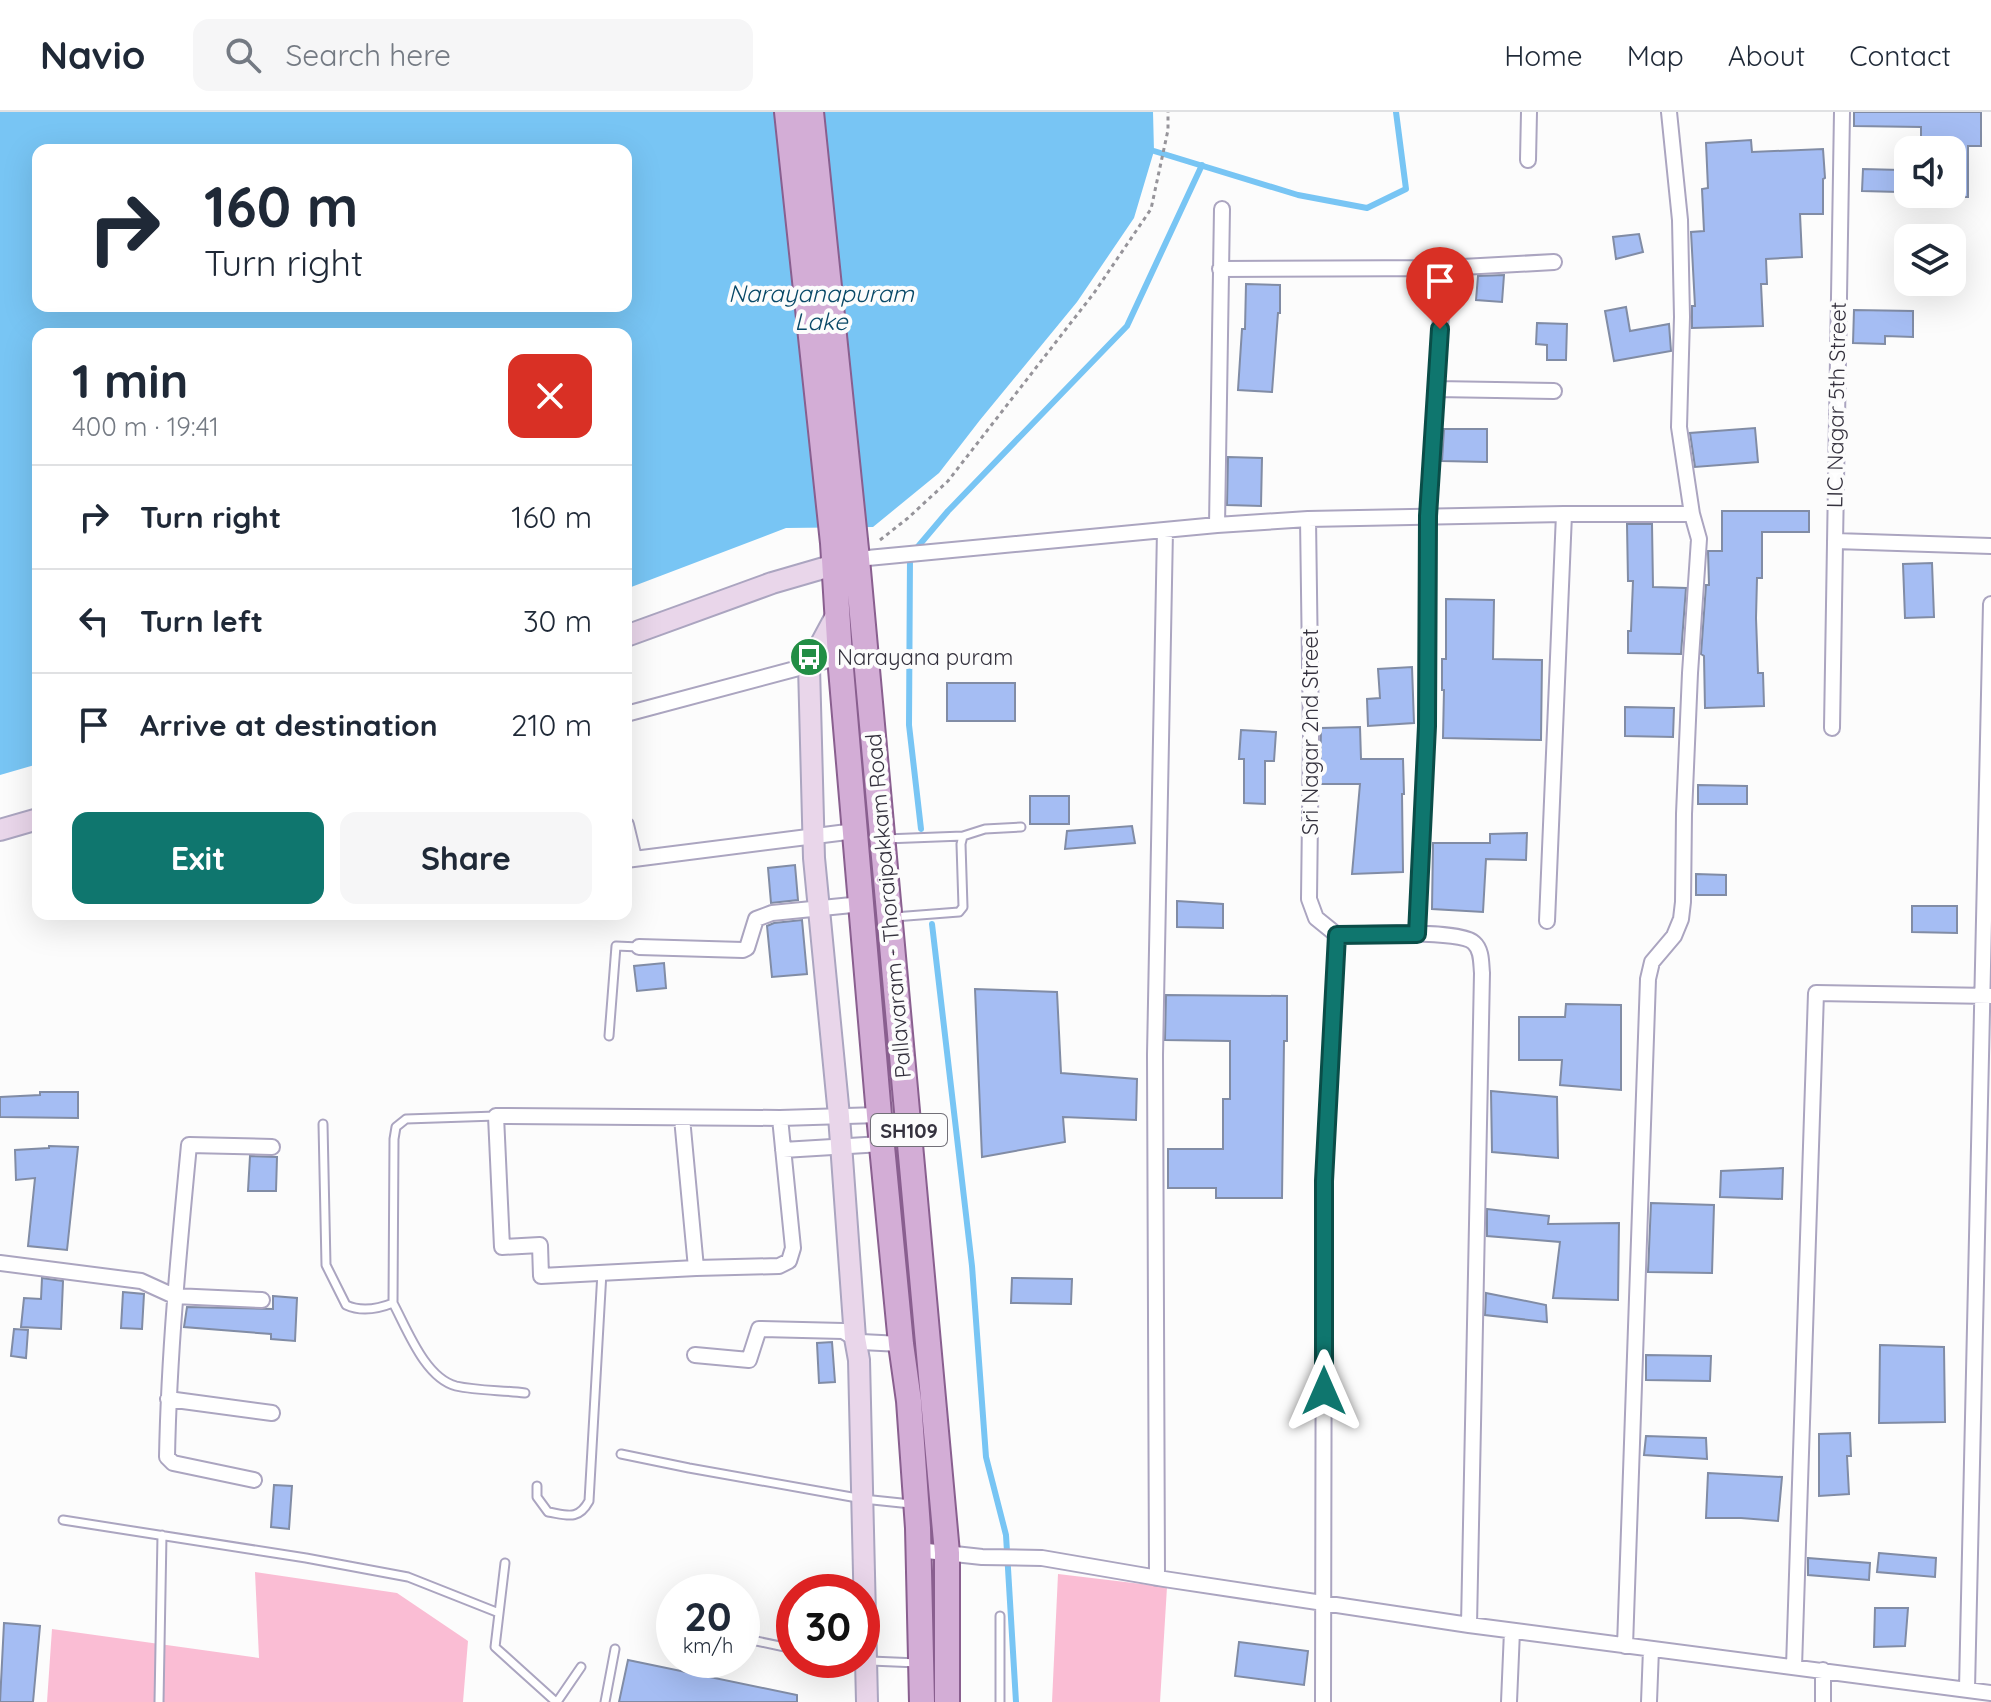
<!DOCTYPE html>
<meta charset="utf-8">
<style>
:root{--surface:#fff;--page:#f6f6f7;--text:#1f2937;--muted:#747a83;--line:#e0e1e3;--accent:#0f766e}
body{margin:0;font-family:Quicksand,sans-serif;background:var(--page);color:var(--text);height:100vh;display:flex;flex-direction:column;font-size:30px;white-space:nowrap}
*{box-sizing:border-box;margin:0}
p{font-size:26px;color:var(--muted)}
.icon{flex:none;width:44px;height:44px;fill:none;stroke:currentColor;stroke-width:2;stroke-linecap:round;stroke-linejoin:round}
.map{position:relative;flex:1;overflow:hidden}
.side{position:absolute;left:32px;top:216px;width:600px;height:592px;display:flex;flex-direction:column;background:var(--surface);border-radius:16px;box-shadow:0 8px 32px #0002}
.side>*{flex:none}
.guide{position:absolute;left:32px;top:32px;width:600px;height:168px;border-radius:16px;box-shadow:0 8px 32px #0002;background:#fff;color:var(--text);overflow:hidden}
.buttons{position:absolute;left:1894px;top:24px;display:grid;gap:16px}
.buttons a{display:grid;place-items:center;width:72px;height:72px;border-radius:16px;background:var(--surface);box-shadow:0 8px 32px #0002;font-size:40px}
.speed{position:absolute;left:656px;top:1462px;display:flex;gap:16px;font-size:40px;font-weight:700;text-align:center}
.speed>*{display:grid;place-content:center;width:104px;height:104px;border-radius:50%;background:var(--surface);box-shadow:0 8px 32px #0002;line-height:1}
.speed small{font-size:20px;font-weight:400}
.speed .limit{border:12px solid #d22;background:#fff;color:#111}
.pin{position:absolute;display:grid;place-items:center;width:68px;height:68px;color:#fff;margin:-82px -34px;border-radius:50% 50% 50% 0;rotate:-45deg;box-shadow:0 0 8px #0007}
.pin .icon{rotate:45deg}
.me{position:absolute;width:88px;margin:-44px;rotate:0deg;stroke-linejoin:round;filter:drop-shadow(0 0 6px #0008)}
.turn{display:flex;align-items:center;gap:28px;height:168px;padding:0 40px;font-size:36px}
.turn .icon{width:104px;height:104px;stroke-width:2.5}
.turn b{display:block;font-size:56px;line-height:68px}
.round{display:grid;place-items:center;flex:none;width:84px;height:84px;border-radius:16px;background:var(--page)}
.overview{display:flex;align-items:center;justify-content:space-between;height:136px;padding:0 40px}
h1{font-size:48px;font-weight:700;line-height:60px}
.action{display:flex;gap:16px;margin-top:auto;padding:16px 40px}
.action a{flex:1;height:92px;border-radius:16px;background:var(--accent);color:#fff;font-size:32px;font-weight:700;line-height:92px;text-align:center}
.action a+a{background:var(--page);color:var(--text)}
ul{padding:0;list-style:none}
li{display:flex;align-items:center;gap:24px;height:104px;padding:0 40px;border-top:2px solid var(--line)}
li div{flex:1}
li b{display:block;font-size:30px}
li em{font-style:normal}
header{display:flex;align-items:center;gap:48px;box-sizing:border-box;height:112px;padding:0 40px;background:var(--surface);border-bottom:2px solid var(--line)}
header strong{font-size:38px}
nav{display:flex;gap:44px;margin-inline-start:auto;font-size:28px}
.search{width:560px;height:72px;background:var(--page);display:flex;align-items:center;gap:20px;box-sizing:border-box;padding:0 28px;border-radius:16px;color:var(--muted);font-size:30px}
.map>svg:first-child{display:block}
</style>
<header>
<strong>Navio</strong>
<div class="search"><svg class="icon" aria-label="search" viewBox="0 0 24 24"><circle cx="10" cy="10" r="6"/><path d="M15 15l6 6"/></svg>Search here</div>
<nav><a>Home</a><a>Map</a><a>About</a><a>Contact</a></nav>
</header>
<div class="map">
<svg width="1991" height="1590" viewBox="0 0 1991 1590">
<rect width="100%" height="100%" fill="#fcfcfc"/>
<path fill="#fabdd4" d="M255,1460L397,1481L468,1529L463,1590H47L52,1517L259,1546Z
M1058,1462L1167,1475L1160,1590H1052Z"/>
<path fill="#78c5f4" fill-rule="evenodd" d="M0,0H1153L1154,39L1134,106L1077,190L980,308L939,361L873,415L786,416L626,477V222H38V652L0,663ZM38,38H626V194H38Z"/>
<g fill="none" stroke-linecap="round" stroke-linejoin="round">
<path stroke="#78c5f4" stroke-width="6" d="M1154,39L1298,83L1367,96L1406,77L1396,0
M921,717L909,613L910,444L948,399L1127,214L1202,53
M932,812L972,1154L986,1345L1006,1423L1016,1590"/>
</g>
<path fill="#a5bdf3" stroke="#818ca5" stroke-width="2" d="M1854,0H1981V34H1968V85H1952V33H1921V15L1854,14Z
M1751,28L1752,40L1823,37L1825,66L1823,67V102H1800L1802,145L1766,147L1767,172H1761L1763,214L1692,216V194H1695L1691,120L1704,119L1702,77L1708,76L1706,31Z
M1863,57L1900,58L1899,80L1862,79Z
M1639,122L1643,140L1616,147L1613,125Z
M1504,163L1502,190L1476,188L1478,164Z
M1246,172L1280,173V201H1278L1272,280L1238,278L1242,217H1245Z
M1626,195L1630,219L1669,212L1671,239L1614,249L1605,199Z
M1854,198L1913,199V225L1885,224V232L1853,231Z
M1537,211L1567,212L1566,248H1547V233L1536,232Z
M1755,316L1758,350L1695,355L1690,321Z
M1444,317H1487V350L1442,349Z
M1228,345L1262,346L1261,394L1227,393Z
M1722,399H1809V420H1762V466H1757L1756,506L1758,561H1763L1764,594L1705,596L1704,544L1701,542L1706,473H1709L1708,439H1722Z
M1627,412H1652L1653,475L1686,476L1681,542L1628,541V519H1631L1633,469H1628Z
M1932,451L1934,505L1905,506L1903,452Z
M1446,487L1494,488L1493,547L1542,548L1541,628L1443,626L1444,578H1442V547H1446Z
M1412,555L1414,611L1368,614L1367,587L1380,586L1378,557Z
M947,571H1015V609H947Z
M1625,595L1674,596L1673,625L1625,624Z
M1360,615L1361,647H1403L1404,682H1402L1403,760L1352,762L1360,672H1320L1321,616Z
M1241,618L1276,620L1274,649H1265V692L1244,691V647H1239Z
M1698,673L1747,674V692H1698Z
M1030,684H1069V712H1030Z
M1132,714L1135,731L1065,737L1067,719Z
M1527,721L1526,748L1486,747L1483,800L1432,797L1433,731H1490V722Z
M795,753L798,788L771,791L768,756Z
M1696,762L1726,763V783H1696Z
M1177,789L1223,792V816L1177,815Z
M1912,794H1957V821L1912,820Z
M802,808L807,862L772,865L767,814L774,811Z
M664,851L666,876L637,879L634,854Z
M975,877L1057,880L1061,961L1137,967L1136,1008L1063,1005L1065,1030L982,1045Z
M1166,883L1287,884V929H1284L1282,1086H1216V1076H1168V1037H1223V987H1230V929L1165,928Z
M1566,892L1621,893V978L1560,973L1562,948H1519V905H1565Z
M1491,979L1557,985L1558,1046L1492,1040Z
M40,980H78V1006L0,1005V985L40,983Z
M49,1034L78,1035L67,1138L28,1134L35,1066L16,1068L15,1038L49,1036Z
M250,1044L277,1045L276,1079H248Z
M1783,1056L1782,1087L1720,1085L1721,1059Z
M1651,1091L1714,1093L1712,1161L1648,1160Z
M1487,1097L1549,1104L1548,1112L1619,1111L1618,1188L1553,1186L1560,1130L1487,1124Z
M42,1166L63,1169L61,1217L21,1215L24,1186L41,1187Z
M1012,1166L1072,1167L1071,1192L1011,1191Z
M123,1180L144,1182L142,1217L121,1216Z
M1486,1181L1546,1193L1547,1210L1485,1203Z
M273,1184L297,1186L295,1229L271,1227V1222L184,1215L187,1195L273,1197Z
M14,1217L28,1218L26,1246L11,1244Z
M832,1230L835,1270L819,1271L817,1231Z
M1880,1233L1944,1235L1945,1310L1879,1311Z
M1646,1243L1711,1244L1710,1269L1646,1268Z
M1850,1321L1851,1344H1847L1849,1382L1819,1384V1322Z
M1646,1324L1706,1326L1707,1347L1644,1343Z
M1708,1361L1782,1365L1778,1409L1741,1406H1706Z
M274,1373L292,1374L289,1417L271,1415Z
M1879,1441L1936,1446L1935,1465L1877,1460Z
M1808,1446L1870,1451L1869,1468L1808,1463Z
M1875,1496H1908L1905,1534L1874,1535Z
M4,1511L40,1514L33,1590H0Z
M1239,1530L1308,1539L1304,1573L1235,1564Z
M628,1548L797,1583V1590H619Z"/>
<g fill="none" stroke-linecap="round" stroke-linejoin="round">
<g stroke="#aba5c0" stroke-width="11">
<path id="lane" d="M885,727L963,724
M894,805L959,800L963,795L961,732L963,724L985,717L1021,715
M609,924L616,834L639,835
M323,1012L326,1153L346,1193C361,1200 378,1197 393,1191L394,1027L396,1015L406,1007L496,1004
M393,1191C407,1217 425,1266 456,1274C478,1279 503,1278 525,1281
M621,1342L689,1356L863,1387L911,1392
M537,1374V1385L548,1400C567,1403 578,1409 589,1389L602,1160
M63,1408L306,1446L408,1465L499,1501
M505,1451L495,1535L556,1590
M742,1526L794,1537
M847,1548L918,1551
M159,1590L162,1423
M557,1590L581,1555
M605,1590L615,1537
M1000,1590V1504"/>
</g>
<g stroke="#aba5c0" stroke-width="18">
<path id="street" d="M1528,48L1529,0
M1220,157L1444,156L1554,150
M1436,277L1554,279
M1308,407L1311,624L1309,787L1316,806L1337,823
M1217,413L1222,97
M1835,429L1991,434
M857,447L1217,413L1308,407L1564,402H1692
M626,602L840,545
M1832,616L1842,0
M626,713L634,746
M626,748L855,719
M1547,809L1564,402
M1417,822L1427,614L1428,404L1444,156
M1337,823C1360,822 1462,817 1474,831C1482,838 1481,851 1482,861L1469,1513
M639,835L743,838L747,836L756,807L772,801L862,792
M682,1006L696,1156
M780,1006L793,1136L789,1149L779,1154L696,1156L541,1164L540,1133L502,1135L496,1004L780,1006L879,1003
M783,1038L882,1032
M0,1151L141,1169L174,1184L262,1188
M695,1243L749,1248L759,1217L843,1219L861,1230L901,1232
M168,1287L272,1301
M254,1368L173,1351L167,1345C169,1240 179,1137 189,1033L272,1035
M918,1438L982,1445L1042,1446L1164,1467L1469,1513L1991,1581
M1157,1466L1155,943L1165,418
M1625,1534L1648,867L1652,850L1674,824L1681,807L1683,790L1684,702L1690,561L1699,427L1692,402L1679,315L1682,205L1680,108L1669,0
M1794,1555L1816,881L1991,884
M1967,1577L1991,492
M1323,1590L1324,1069L1337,823
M1509,1590L1512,1519
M1649,1590L1651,1537
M1823,1590V1558"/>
</g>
<g stroke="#aba5c0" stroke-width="24">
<path id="secondary" d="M837,502L809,554L814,746L839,1004L855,1226L859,1248L867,1590
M626,524L772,471L834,453
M0,718L38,707"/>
</g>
<g stroke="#895f8f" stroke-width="28">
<path id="primary" d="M787,0L833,431L840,545L879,1003L901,1232L909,1289L918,1416L922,1590
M811,0L857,447L947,1441V1590"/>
</g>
<path stroke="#96949a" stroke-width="3" stroke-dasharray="4 4" stroke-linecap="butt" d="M880,428L908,406L948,369L1094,181L1151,97L1168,18V0"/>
<use href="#lane" stroke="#fff" stroke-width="7"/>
<use href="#street" stroke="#fff" stroke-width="14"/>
<use href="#secondary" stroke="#e9d6ea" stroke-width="20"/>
<use href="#primary" stroke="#d3add6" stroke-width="24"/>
</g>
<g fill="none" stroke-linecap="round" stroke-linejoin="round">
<g stroke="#0a4d48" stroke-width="20">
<path id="route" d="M1324,1279V1069L1337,823L1417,822L1427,614L1428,404L1440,217"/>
</g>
<use href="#route" stroke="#0f766e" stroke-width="14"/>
</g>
<defs>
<g id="bus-disc" transform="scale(2)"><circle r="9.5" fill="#228e45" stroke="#fcfcfc"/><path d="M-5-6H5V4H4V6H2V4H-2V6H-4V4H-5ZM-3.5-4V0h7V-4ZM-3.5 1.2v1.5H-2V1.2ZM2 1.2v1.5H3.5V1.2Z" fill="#fff"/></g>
</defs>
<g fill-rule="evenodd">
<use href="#bus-disc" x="809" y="545"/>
</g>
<g text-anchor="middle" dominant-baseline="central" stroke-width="8" stroke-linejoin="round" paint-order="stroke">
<rect fill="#fcfcfc" stroke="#716f77" stroke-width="2" x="871" y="1002" width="76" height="32" rx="6"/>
<g font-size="20" font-weight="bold" fill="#35323e">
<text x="909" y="1018">SH109</text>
</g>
<g font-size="22" fill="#35323e" stroke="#fcfcfc">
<text transform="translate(1836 293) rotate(-89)">LIC Nagar 5th Street</text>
<text transform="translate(1310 620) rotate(-90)">Sri Nagar 2nd Street</text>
<text transform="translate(888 794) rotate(-95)">Pallavaram - Thoraipakkam Road</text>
</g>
<g font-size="22" fill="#35323e" stroke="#fcfcfc" text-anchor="start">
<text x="837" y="545">Narayana puram</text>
</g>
<g font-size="24" font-style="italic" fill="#084867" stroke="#fcfcfc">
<text x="821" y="181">Narayanapuram<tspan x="821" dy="28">Lake</tspan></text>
</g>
</g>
</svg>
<div class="buttons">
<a><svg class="icon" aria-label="sound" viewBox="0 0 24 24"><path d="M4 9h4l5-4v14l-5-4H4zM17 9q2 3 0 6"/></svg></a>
<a><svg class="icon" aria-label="layers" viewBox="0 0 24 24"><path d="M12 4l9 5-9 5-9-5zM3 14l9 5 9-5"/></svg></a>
</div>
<div class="speed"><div>20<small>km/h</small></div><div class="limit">30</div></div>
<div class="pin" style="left:1440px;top:217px;background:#d93025"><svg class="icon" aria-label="arrive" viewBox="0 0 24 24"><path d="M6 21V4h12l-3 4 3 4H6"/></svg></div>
<svg class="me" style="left:1324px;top:1279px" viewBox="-20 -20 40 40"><path d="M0-17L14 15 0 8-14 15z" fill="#0f766e" stroke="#fff" stroke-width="4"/></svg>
<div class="guide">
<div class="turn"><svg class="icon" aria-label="right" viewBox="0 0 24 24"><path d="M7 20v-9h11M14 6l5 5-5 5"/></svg><div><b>160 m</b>Turn right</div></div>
</div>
<section class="side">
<div class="overview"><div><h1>1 min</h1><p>400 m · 19:41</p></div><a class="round" style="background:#d93025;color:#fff"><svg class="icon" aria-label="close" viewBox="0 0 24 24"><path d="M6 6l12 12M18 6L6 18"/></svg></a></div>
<ul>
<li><svg class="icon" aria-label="right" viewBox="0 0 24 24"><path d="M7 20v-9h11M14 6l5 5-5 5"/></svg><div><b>Turn right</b></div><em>160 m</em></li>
<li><svg class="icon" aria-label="left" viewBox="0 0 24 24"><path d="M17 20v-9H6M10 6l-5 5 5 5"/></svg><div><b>Turn left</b></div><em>30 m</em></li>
<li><svg class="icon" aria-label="arrive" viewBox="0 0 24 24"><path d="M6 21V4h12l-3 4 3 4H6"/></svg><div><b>Arrive at destination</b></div><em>210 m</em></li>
</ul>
<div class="action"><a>Exit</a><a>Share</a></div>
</section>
</div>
